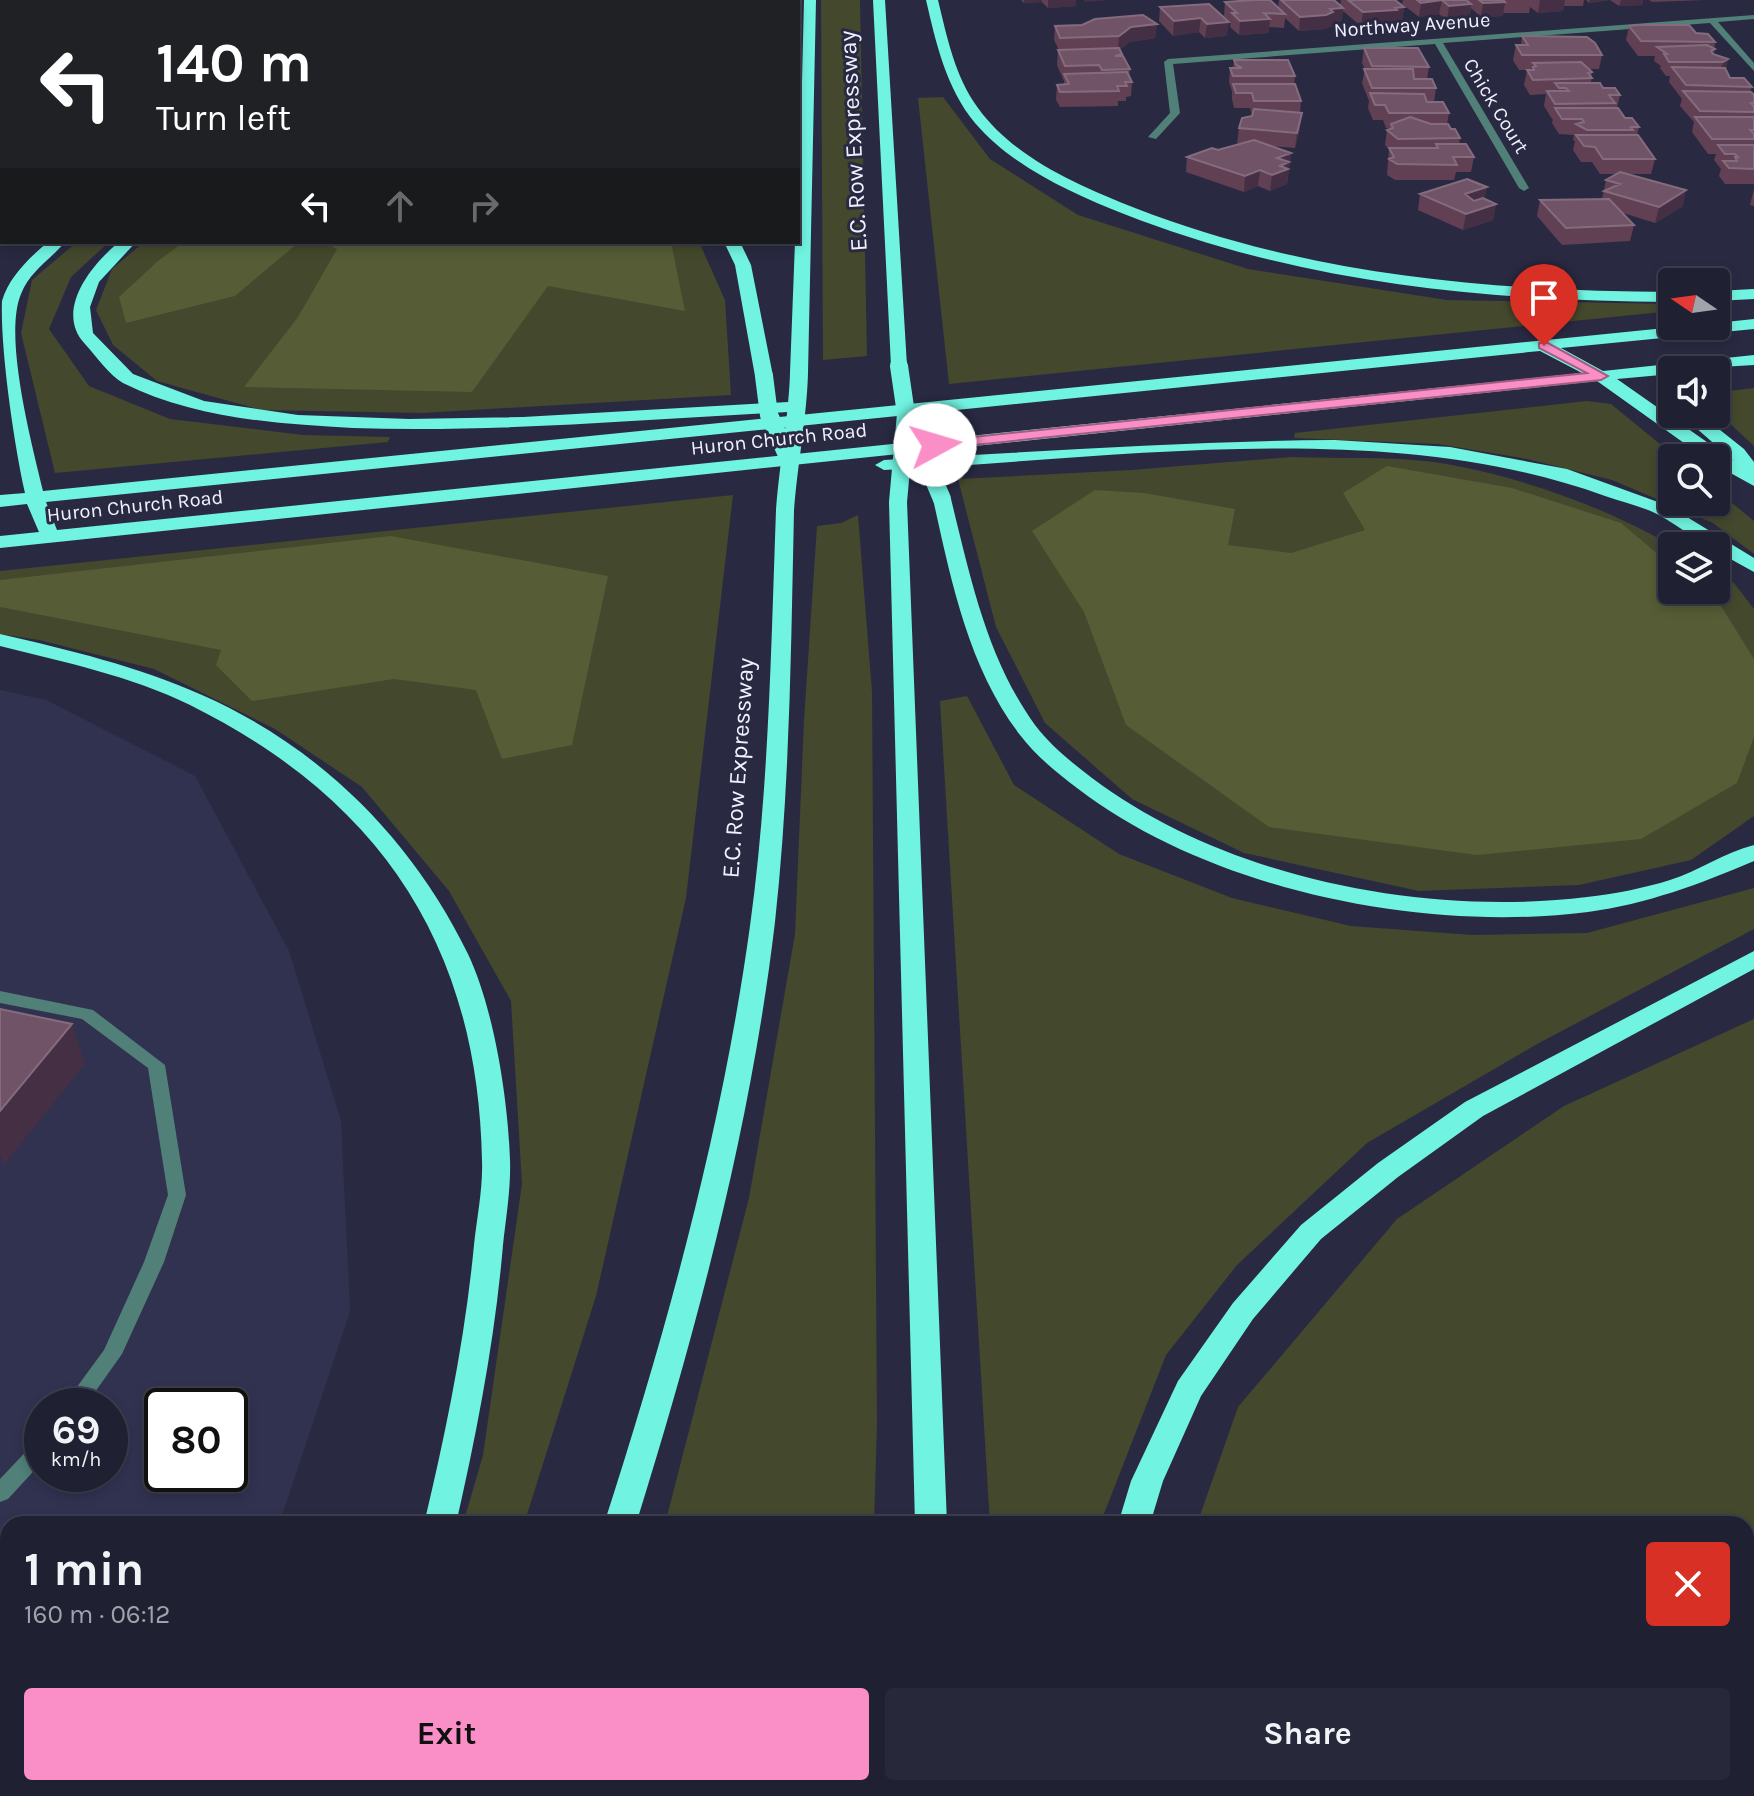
<!DOCTYPE html>
<meta charset="utf-8">
<style>
:root{--surface:#1f2032;--page:#27283a;--text:#f1f3f6;--muted:#a1a3ac;--line:#3c3e4d;--accent:#fa8fc7}
body{margin:0;font-family:Karla,sans-serif;background:var(--page);color:var(--text);height:100vh;display:flex;flex-direction:column;font-size:30px;white-space:nowrap}
*{box-sizing:border-box;margin:0}
p{font-size:26px;color:var(--muted)}
.icon{flex:none;width:44px;height:44px;fill:none;stroke:currentColor;stroke-width:2;stroke-linecap:round;stroke-linejoin:round}
.map{position:relative;flex:1;overflow:hidden}
.side{position:absolute;left:0px;top:1516px;width:1754px;height:280px;display:flex;flex-direction:column;background:var(--surface);border-radius:24px 24px 0 0;box-shadow:0 4px 12px #0003,0 0 0 2px var(--line)}
.side>*{flex:none}
.banner{position:absolute;left:0px;top:0px;width:800px;height:244px;box-shadow:0 4px 12px #0003,0 0 0 2px var(--line);background:#202124;color:#fff;overflow:hidden}
.needle{width:52px;rotate:283deg}
.buttons{position:absolute;left:1658px;top:268px;display:grid;gap:16px}
.buttons a{display:grid;place-items:center;width:72px;height:72px;border-radius:8px;background:var(--surface);box-shadow:0 4px 12px #0003,0 0 0 2px var(--line);font-size:40px}
.speed{position:absolute;left:24px;top:1388px;display:flex;gap:16px;font-size:40px;font-weight:700;text-align:center}
.speed>*{display:grid;place-content:center;width:104px;height:104px;border-radius:50%;background:var(--surface);box-shadow:0 4px 12px #0003,0 0 0 2px var(--line);line-height:1}
.speed small{font-size:20px;font-weight:400}
.speed .limit{border:4px solid #111;border-radius:12px;background:#fff;color:#111}
.pin{position:absolute;display:grid;place-items:center;width:68px;height:68px;color:#fff;margin:-82px -34px;border-radius:50% 50% 50% 0;rotate:-45deg;box-shadow:0 0 8px #0007}
.pin .icon{rotate:45deg}
.me{position:absolute;width:88px;margin:-44px;rotate:84deg;stroke-linejoin:round;filter:drop-shadow(0 0 6px #0008)}
.turn{display:flex;align-items:center;gap:28px;height:168px;padding:0 24px;font-size:36px}
.turn .icon{width:104px;height:104px;stroke-width:2.5}
.turn b{display:block;font-size:56px;line-height:68px}
.lanes{display:flex;align-items:center;height:76px;padding:0 24px;background:#0003;justify-content:center;gap:40px;direction:ltr}
.lanes .off{opacity:.35}
.round{display:grid;place-items:center;flex:none;width:84px;height:84px;border-radius:8px;background:var(--page)}
.summary{display:flex;align-items:center;justify-content:space-between;height:136px;padding:0 24px}
h1{font-size:48px;font-weight:700;line-height:60px}
.button{display:flex;gap:16px;margin-top:auto;padding:16px 24px}
.button a{flex:1;height:92px;border-radius:8px;background:var(--accent);color:#111;font-size:32px;font-weight:700;line-height:92px;text-align:center}
.button a+a{background:var(--page);color:var(--text)}
.map>svg:first-child{display:block}
</style>
<div class="map">
<svg width="1754" height="1796" viewBox="0 0 1754 1796">
<rect width="100%" height="100%" fill="#292a42"/>
<path fill="#313250" fill-rule="evenodd" d="M0,690L46,700L195,776L289,951L341,1121L350,1311L279,1524H8V1788H191L189,1796H0ZM42,1406H110V1474H42ZM162,1406H230V1474H162Z"/>
<path fill="#44482c" d="M821,0H860L867,356L823,360Z
M943,97L990,159L1078,215L1248,269L1447,300L1672,304V311L949,384L918,98Z
M77,242H109L71,277L49,329L89,386L170,419L303,435L390,437L388,442L55,473L21,333L32,280Z
M144,242H699L725,300L731,395L422,413L261,410L157,381L113,345L96,310L112,269Z
M1754,388V446L1724,418L1729,391Z
M1587,401L1611,404L1677,458H1672V502H1716V490L1754,521V554L1713,523L1612,480L1527,459L1438,444L1294,438L1295,433Z
M1292,457C1338,459 1388,456 1434,462C1513,474 1604,506 1672,546V590H1716V572L1734,583L1754,609V816L1691,860L1579,885L1419,891L1244,853L1132,799L1045,723L996,627L958,479L1131,470Z
M733,495L686,898L596,1296L524,1524H463L483,1455L522,1184L511,1001L449,891L362,787L275,729L154,669L39,640L0,634V571Z
M858,515L872,692L877,1424L874,1524H665L749,1198L795,934L804,720L817,526L841,523Z
M967,696L1014,785L1119,854L1232,898L1351,926L1472,935L1587,933L1754,888V929L1539,1043L1367,1143L1237,1265L1166,1355L1100,1524H990L940,701Z
M1754,1019V1599L1746,1614V1524H1197L1238,1407L1397,1219L1564,1106Z
M582,1788H866L865,1796H579Z
M1134,1788H1651L1647,1796H1133Z"/>
<path fill="#565c35" d="M184,242H299L235,296L126,323L119,297L158,261Z
M324,242H671L685,311L548,286L472,392L244,387L298,317L337,249Z
M1387,466L1512,488L1621,523L1672,566V590H1702L1721,606L1754,659V737L1737,783L1641,839L1477,855L1269,827L1126,725L1084,612L1032,531L1095,490L1144,493L1235,509L1228,545L1291,553L1365,530L1343,493Z
M391,536L608,576L572,745L502,759L476,690L394,679L252,701L216,665L221,650L0,607V580Z"/>
<g fill="none" stroke-linecap="round" stroke-linejoin="round">
<path fill="#508078" fill-rule="evenodd" d="M0,991L93,1010L165,1065L186,1195L164,1262L122,1354L85,1406H63L104,1350L144,1262L168,1195L148,1068L82,1019L0,1003Z
M42,1439V1462L8,1499L0,1502V1479L35,1442Z"/>
<path fill="#508078" fill-rule="evenodd" d="M1754,15V19L1718,22L1754,63V71L1710,23L1443,43L1529,188L1524,191L1519,188L1435,44L1173,64L1180,113L1156,139L1148,137L1170,113L1164,62L1168,59Z
M0,38H2V44H0Z
M0,145H2V151H0Z"/>
<path fill="#71f3e1" fill-rule="evenodd" d="M708,0H722L707,2Z
M804,0H816L808,373L799,378L790,373L795,242H798Z
M873,0H885L907,366L899,371L891,366Z
M926,0H938C947,37 955,77 978,108C1014,158 1079,186 1135,208C1308,275 1488,291 1672,292V302C1484,301 1300,283 1124,214C1071,193 1013,167 975,123C946,88 936,43 926,0Z
M48,242H65C50,260 30,271 21,294C3,336 32,445 43,491L1685,326H1716V323L1754,319V329L1561,348L1603,371L1754,355V365L1672,370V374L1617,379L1734,461L1680,414H1700L1744,449L1754,462V486L1716,465V458H1705L1597,381L0,548V536L39,532L27,504L0,507V495L25,493C14,445 0,347 2,301C9,277 29,258 48,242ZM1540,351L1582,373L57,530L46,502Z
M119,242H136L99,282L90,307L93,333L133,374L204,401L298,415L409,419L523,417L788,402L797,407L788,412C643,419 498,433 353,428C276,424 193,418 123,383C109,375 96,356 85,344C54,311 91,265 119,242Z
M724,242H740L751,265L773,376L770,380L764,381L755,376L735,265Z
M1754,289V299L1716,301V291Z
M1335,440L1450,447L1567,469L1669,506L1754,558V572L1716,551V546H1708C1691,536 1674,523 1657,514C1641,506 1622,502 1605,496C1385,416 1114,459 884,470L875,465L884,460C1034,452 1184,441 1335,440Z
M942,493L951,499C970,576 987,659 1035,725C1051,746 1071,762 1092,778C1225,878 1423,917 1587,897C1614,894 1645,888 1670,880C1699,871 1725,852 1754,845V861C1700,884 1647,904 1588,912C1422,933 1210,890 1077,788C1056,772 1036,756 1020,735C968,667 951,580 933,499Z
M898,496L907,502L947,1524H915L889,502Z
M785,504L794,510C791,647 790,785 775,922C751,1126 697,1328 636,1524H604C667,1329 722,1130 750,926C769,788 771,649 776,510Z
M0,634C69,650 137,666 202,695C320,747 412,839 468,954C494,1009 508,1099 510,1160C511,1188 506,1217 503,1245C495,1339 477,1432 456,1524H424C446,1432 465,1339 474,1245C477,1217 483,1188 482,1161C478,946 381,800 190,705C131,676 64,662 0,646Z
M1754,951V969L1483,1116L1398,1177L1321,1239L1253,1319L1201,1396L1163,1481L1150,1524H1118L1131,1481L1178,1381L1233,1303L1301,1225L1378,1163L1465,1102Z
M351,1788H387L385,1796H349Z
M517,1788H553L551,1796H515Z
M921,1788H957V1796H921Z
M1064,1788H1100V1796H1064Z"/>
<path stroke="#71f3e1" stroke-width="18" d="M764,376L769,415L788,457
M907,417L942,499
M898,502L906,414L899,366
M785,510C788,464 798,419 799,373"/>
</g>
<path fill="#614054" d="M100,0H151V2H100Z
M159,0H206L207,2H159Z
M211,0H257V2H211Z
M1021,0H1076V6L1048,8L1042,2L1024,3Z
M1279,0H1334L1340,5L1341,0H1395L1404,7L1402,21H1396L1395,24L1361,26L1343,11L1341,22L1332,23V26L1325,29L1299,31L1285,18L1284,28L1269,27V33L1239,35L1230,27L1231,22L1224,16L1225,2L1278,8Z
M1403,0H1584L1583,6H1564L1563,11L1538,13L1530,7L1529,13H1503V16L1481,17L1471,8L1469,18L1447,20L1439,14L1419,17L1402,4Z
M1586,0H1643L1642,5L1619,6L1610,0L1589,3Z
M1649,0H1704L1652,2Z
M1209,4L1227,36L1205,38L1199,32L1173,36L1159,21L1160,7Z
M1157,24L1155,38L1130,42L1120,49L1122,56L1130,69L1129,77L1132,82L1131,96L1126,97V101H1118V106L1060,107L1056,100L1057,85H1064V81L1057,65L1058,50H1059L1054,40L1055,26Z
M1629,26L1696,33L1715,42L1714,54L1728,59L1726,69L1730,78L1752,87L1750,92L1754,95V184H1725L1719,176L1721,169L1714,160L1716,154H1708L1692,132L1694,122L1680,106L1682,99L1669,82L1670,76H1666L1660,68L1661,66L1654,61L1655,56H1638L1626,40Z
M1522,36L1602,55L1599,69H1590L1592,72L1591,83L1620,95L1617,108L1625,118L1639,127L1637,135L1655,159L1651,174H1630L1683,206L1655,223L1623,213L1634,225L1630,241L1562,245L1537,216L1540,200L1602,199L1606,180L1615,174H1600L1592,162H1581L1573,150L1575,141L1573,140L1574,135L1559,134L1552,123L1553,119H1552L1544,106L1546,94L1530,95L1524,85L1527,70H1532H1519L1513,60L1516,45H1521Z
M1364,48L1429,67L1427,79L1436,88L1434,102L1449,113L1447,124L1460,138L1459,144L1474,157L1471,172H1456L1454,180H1395L1387,175L1389,149L1385,145L1387,130L1391,128H1386L1383,120H1373L1368,108L1369,101L1362,83L1365,69L1362,63Z
M1234,60L1295,76L1294,84L1301,101L1300,113V129L1295,148L1270,146L1291,153L1287,184L1270,191L1258,186L1244,192L1186,172L1187,157L1242,143H1237L1239,128L1252,115L1250,108H1234L1232,99V91L1229,82L1230,68H1233Z
M1754,189V206L1750,205Z
M1420,194L1485,199L1496,204L1493,220L1463,230L1418,210Z"/>
<path fill="#442f45" d="M1024,0H1042V2L1024,3Z
M1048,0H1076V6L1048,8Z
M1084,0H1110L1084,2Z
M1442,0L1439,14L1419,17L1421,3Z
M1540,0H1565L1563,11L1538,13Z
M1590,0H1610L1589,3Z
M1621,0H1643L1642,5L1619,6Z
M1505,2L1503,16L1481,17L1483,3Z
M1471,4L1469,18L1447,20L1449,6Z
M1404,7L1402,21H1396L1395,24L1361,26L1363,12Z
M1343,8L1341,22L1332,23V26L1325,29L1299,31L1300,17L1330,9Z
M1201,18L1199,32L1173,36L1174,21Z
M1270,19L1269,33L1239,35L1240,21Z
M1229,22L1227,36L1205,38L1207,24Z
M1157,24L1155,38L1130,42L1118,50L1119,36L1131,27Z
M2,59V78H0V63Z
M1728,59L1725,73L1719,76L1723,62Z
M0,110H2V125L0,126Z
M1302,113L1300,129L1295,148L1297,133Z
M1291,153L1287,184L1270,191L1272,175L1277,158Z
M1260,170L1258,186L1244,192L1245,176Z
M2,175V191L0,192V176Z
M1487,187L1484,203L1462,210L1465,194Z
M1686,190L1683,206L1655,223L1659,207Z
M1496,204L1493,220L1463,230L1466,214Z
M72,1024L85,1064L4,1165L0,1154V1111Z"/>
<path fill="#705366" stroke="#846c7e" stroke-width="2" d="M0,0H38V2H2V6H0L1,2Z
M46,0H91L90,2H68V1L46,2Z
M100,0H138L100,2Z
M1254,0H1270L1285,14L1264,13L1270,19L1240,21L1232,13H1237L1225,2Z
M1281,0H1334L1343,8L1330,9L1333,12L1326,15L1300,17Z
M1348,0H1395L1404,7L1395,8L1397,10L1363,12Z
M1417,0H1466L1471,4L1449,6L1442,0L1421,3Z
M1479,0H1503L1505,2L1483,3Z
M1209,4L1229,22L1207,24L1201,18L1174,21L1160,7Z
M1143,15L1157,24L1131,27L1119,36L1060,38L1055,26L1082,25L1095,19Z
M1638,25H1689L1696,33L1708,34L1715,42L1641,41L1629,26Z
M1522,36L1587,37L1595,43L1602,55H1522L1516,45H1528Z
M0,44H2V59L0,63Z
M1707,45L1715,49L1711,51L1713,54L1728,59L1723,62H1669L1664,54H1667L1657,47Z
M1119,48L1122,54L1115,56H1123L1130,69L1102,70L1099,65L1065,66L1058,50Z
M1364,48H1418L1429,67L1372,66Z
M1234,60H1288L1295,76H1233L1230,68H1242L1236,65Z
M1581,62L1592,72L1588,73L1592,78L1533,80L1527,70H1534L1533,67L1536,66L1533,63Z
M1672,67L1725,68L1730,78H1744L1752,87L1686,85Z
M1364,69H1413L1414,79H1432L1436,88H1372Z
M1127,72L1132,82H1125L1127,86H1117L1119,91L1060,92L1057,85L1069,84L1064,74Z
M1555,83H1600L1603,88H1615L1620,95H1609L1615,103L1555,104L1547,91H1569L1566,88H1559Z
M1233,84H1295L1301,101H1254L1252,93H1236Z
M2,89V110H0V90Z
M1683,91L1751,92L1754,95V103H1751L1754,107V112L1700,111Z
M1370,93L1424,94L1427,102H1443L1449,113H1389L1385,105H1375Z
M1555,108H1618L1625,118H1632L1639,127H1631L1633,130H1587L1576,124L1584,122L1582,119H1562Z
M1254,109L1302,113L1297,133L1239,128L1242,118L1252,116Z
M1410,117L1431,124H1448L1451,129H1455L1460,138L1398,139L1387,130L1393,128L1391,124Z
M1695,117H1754V130H1750L1754,134V139H1712Z
M1576,135H1638L1655,159H1603L1595,147L1584,146Z
M1254,140L1291,153L1277,158L1289,162L1280,166L1288,169L1272,175L1260,170L1245,176L1187,157L1212,148L1218,150Z
M1436,144H1466L1474,157H1453L1457,165L1397,164L1389,159L1394,157L1389,148H1438Z
M1718,145H1754V169L1729,168L1723,161H1737L1735,157H1738L1735,154H1725Z
M0,157H2V175L0,176Z
M1620,172L1686,190L1659,207L1604,191L1620,184L1606,180Z
M1467,179L1487,187L1465,194L1474,201L1483,198L1496,204L1466,214L1420,194Z
M1609,199L1634,225L1566,228L1540,200Z
M0,1009L72,1024L0,1111Z"/>
<path fill="#fa8fc7" stroke="#a25d81" stroke-width="2" d="M1539,343H1548L1608,376L1601,380L935,449L928,445L935,441L1587,373L1539,348Z"/>
<g text-anchor="middle" dominant-baseline="central" stroke-width="6" stroke-linejoin="round" paint-order="stroke">
<g font-size="20" fill="#eff1fe" stroke="#292a42">
<text transform="translate(1412 25) rotate(-4)">Northway Avenue</text>
<text transform="translate(1496 106) rotate(59)">Chick Court</text>
<text transform="translate(779 439) rotate(-6)">Huron Church Road</text>
<text transform="translate(135 506) rotate(-6)">Huron Church Road</text>
</g>
<g font-size="24" fill="#eff1fe" stroke="#292a42">
<text transform="translate(853 141) rotate(-93)">E.C. Row Expressway</text>
<text transform="translate(738 768) rotate(-86)">E.C. Row Expressway</text>
</g>
</g>
</svg>
<div class="buttons">
<a><svg class="needle" viewBox="-14 -14 28 28"><path d="M0-13l5 13h-10z" fill="#e53935"/><path d="M0 13l5-13h-10z" fill="#a1a3ac"/></svg></a>
<a><svg class="icon" aria-label="sound" viewBox="0 0 24 24"><path d="M4 9h4l5-4v14l-5-4H4zM17 9q2 3 0 6"/></svg></a>
<a><svg class="icon" aria-label="search" viewBox="0 0 24 24"><circle cx="10" cy="10" r="6"/><path d="M15 15l6 6"/></svg></a>
<a><svg class="icon" aria-label="layers" viewBox="0 0 24 24"><path d="M12 4l9 5-9 5-9-5zM3 14l9 5 9-5"/></svg></a>
</div>
<div class="speed"><div>69<small>km/h</small></div><div class="limit">80</div></div>
<div class="pin" style="left:1544px;top:346px;background:#d93025"><svg class="icon" aria-label="arrive" viewBox="0 0 24 24"><path d="M6 21V4h12l-3 4 3 4H6"/></svg></div>
<svg class="me" style="left:935px;top:445px" viewBox="-20 -20 40 40"><circle r="19" fill="#fff"/><path d="M0-13L10 11 0 6-10 11z" fill="#fa8fc7"/></svg>
<div class="banner">
<div class="turn"><svg class="icon" aria-label="left" viewBox="0 0 24 24"><path d="M17 20v-9H6M10 6l-5 5 5 5"/></svg><div><b>140 m</b>Turn left</div></div>
<div class="lanes"><svg class="icon" aria-label="left" viewBox="0 0 24 24"><path d="M17 20v-9H6M10 6l-5 5 5 5"/></svg><svg class="icon off" aria-label="ahead" viewBox="0 0 24 24"><path d="M12 20V5M6 11l6-6 6 6"/></svg><svg class="icon off" aria-label="right" viewBox="0 0 24 24"><path d="M7 20v-9h11M14 6l5 5-5 5"/></svg></div>
</div>
<section class="side">
<div class="summary"><div><h1>1 min</h1><p>160 m · 06:12</p></div><a class="round" style="background:#d93025;color:#fff"><svg class="icon" aria-label="close" viewBox="0 0 24 24"><path d="M6 6l12 12M18 6L6 18"/></svg></a></div>
<div class="button"><a>Exit</a><a>Share</a></div>
</section>
</div>
